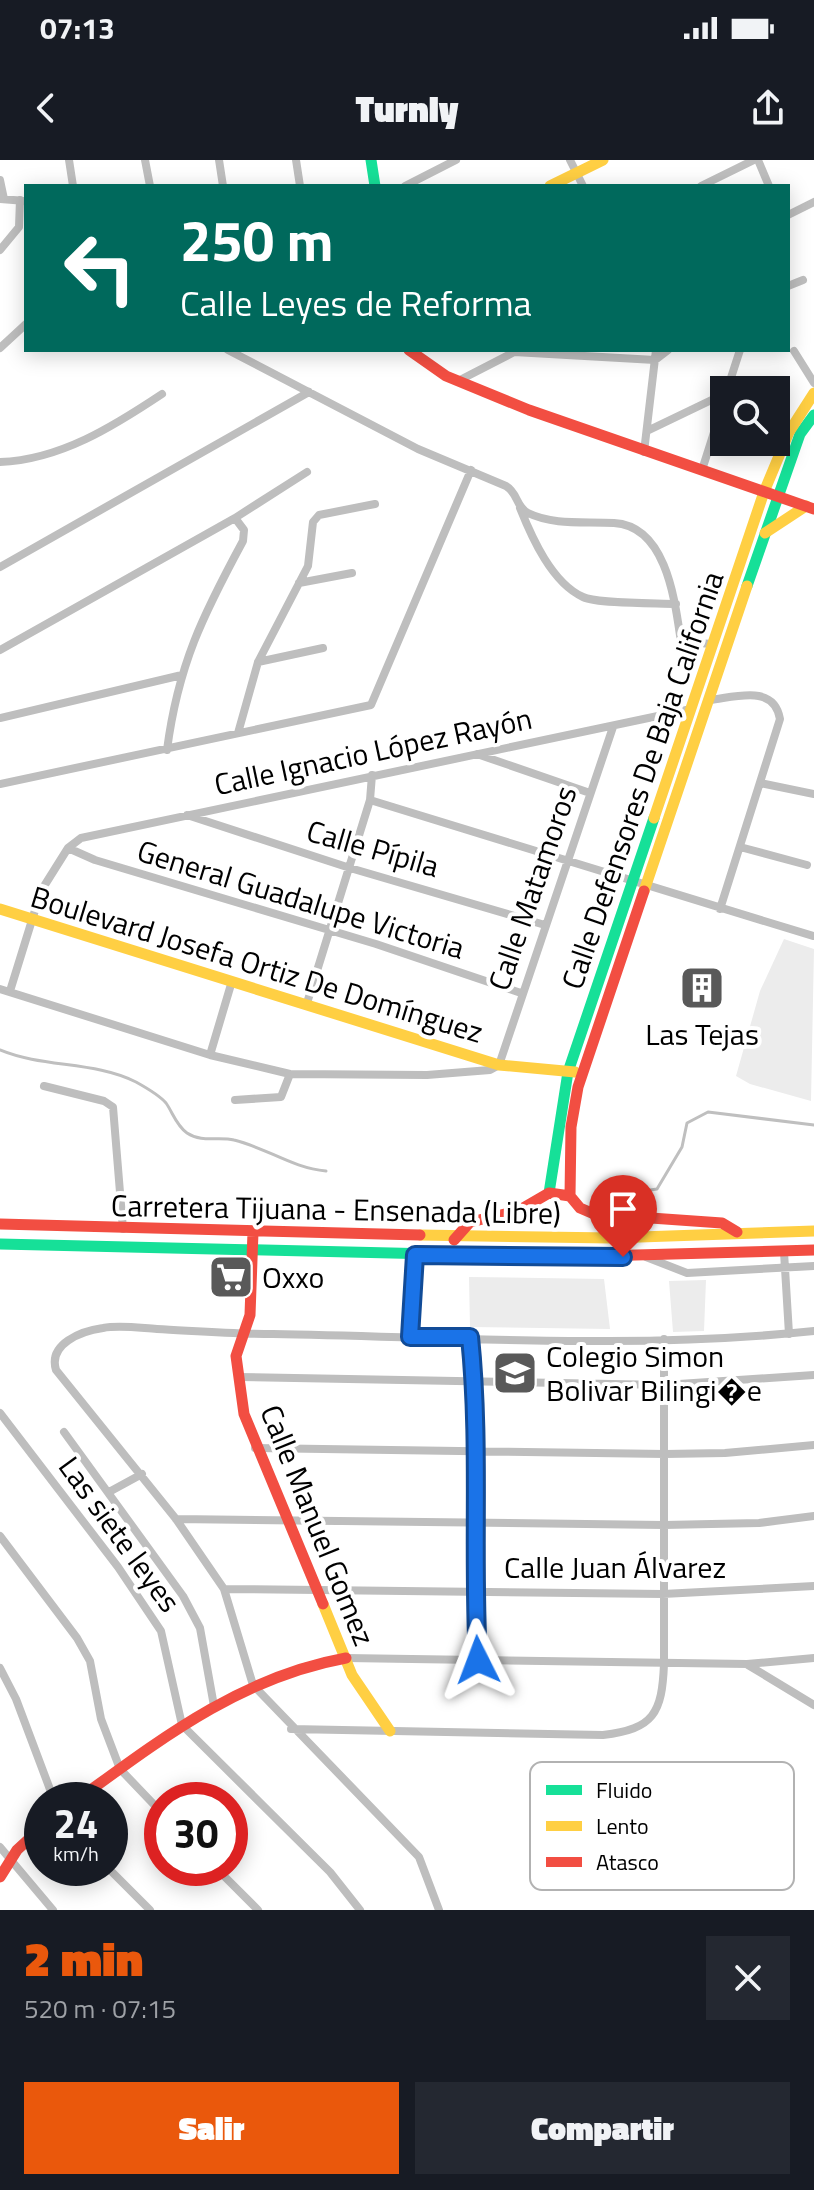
<!DOCTYPE html>
<html lang="es">
<meta charset="utf-8">
<style>
:root{--surface:#171b24;--page:#242831;--text:#f1f3f6;--muted:#9ea1a6;--accent:#ea580c}
body{margin:0;font-family:"Titillium Web",sans-serif;background:var(--page);color:var(--text);height:100vh;display:flex;flex-direction:column;font-size:30px;white-space:nowrap}
*{box-sizing:border-box;margin:0}
p{font-size:26px;color:var(--muted)}
.icon{flex:none;width:44px;height:44px;fill:none;stroke:currentColor;stroke-width:2;stroke-linecap:round;stroke-linejoin:round}
.map{position:relative;height:1750px;overflow:hidden}
.panel{display:flex;flex-direction:column;background:var(--surface);flex:1}
.panel>*{flex:none}
.top-card{position:absolute;left:24px;top:24px;width:766px;height:168px;border-radius:0px;box-shadow:0 4px 20px #0003;background:#00695c;color:#fff;overflow:hidden}
.tools{position:absolute;left:710px;top:216px;display:grid;gap:16px}
.tools a{display:grid;place-items:center;width:80px;height:80px;border-radius:0px;background:var(--surface);box-shadow:0 4px 20px #0003;font-size:40px}
.speed{position:absolute;left:24px;top:1622px;display:flex;gap:16px;font-size:40px;font-weight:700;text-align:center}
.speed>*{display:grid;place-content:center;width:104px;height:104px;border-radius:50%;background:var(--surface);box-shadow:0 4px 20px #0003;line-height:1}
.speed small{font-size:20px;font-weight:400}
.speed .limit{border:12px solid #d22;background:#fff;color:#111}
.pin{position:absolute;display:grid;place-items:center;width:68px;height:68px;color:#fff;margin:-82px -34px;border-radius:50% 50% 50% 0;rotate:-45deg;box-shadow:0 0 8px #0007}
.pin .icon{rotate:45deg}
.me{position:absolute;width:88px;margin:-44px;rotate:357deg;stroke-linejoin:round;filter:drop-shadow(0 0 6px #0008)}
.turn{display:flex;align-items:center;gap:28px;height:168px;padding:0 24px;font-size:36px}
.turn .icon{width:104px;height:104px;stroke-width:2.5}
.turn b{display:block;font-size:56px;line-height:68px}
.round{display:grid;place-items:center;flex:none;width:84px;height:84px;border-radius:0px;background:var(--page)}
.overview{display:flex;align-items:center;justify-content:space-between;height:136px;padding:0 24px}
h1{font-size:48px;font-weight:800;line-height:60px;color:var(--accent)}
.cta{display:flex;gap:16px;margin-top:auto;padding:16px 24px}
.cta a{flex:1;height:92px;border-radius:0px;background:var(--accent);color:#fff;font-size:32px;font-weight:800;line-height:92px;text-align:center}
.cta a+a{background:var(--page);color:var(--text)}
.status{display:flex;justify-content:space-between;align-items:center;height:56px;padding:0 40px;background:var(--surface);direction:ltr}
.status svg{height:22px;fill:currentColor}
header{display:flex;justify-content:space-between;align-items:center;height:104px;padding:0 24px;background:var(--surface);font-size:36px;font-weight:800}
.map>svg:first-child{display:block}
</style>
<div class="status"><b>07:13</b><svg viewBox="0 0 49 12"><path d="M0 12V9h3v3zM5 12V6h3v6zM10 12V3h3v9zM15 12V0h3v12zM26 1h20v11H26zM47 4h2v5h-2z"/></svg></div>
<header><svg class="icon" aria-label="back" viewBox="0 0 24 24"><path d="M15 5l-7 7 7 7"/></svg>Turnly<svg class="icon" aria-label="share" viewBox="0 0 24 24"><path d="M12 15V3M7 8l5-5 5 5M5 13v7h14v-7"/></svg></header>
<div class="map">
<svg width="814" height="1750" viewBox="0 0 814 1750">
<rect width="100%" height="100%" fill="#fff"/>
<path fill="#ececec" d="M784,779L814,789L811,941L750,924L736,916L760,831Z
M469,1117L604,1119L610,1169L470,1167Z
M706,1120L704,1171L673,1172L669,1121Z"/>
<g fill="none" stroke-linecap="round" stroke-linejoin="round">
<path stroke="#bfbfbf" stroke-width="3" d="M0,890C43,908 95,901 136,922C145,927 160,936 166,943C173,953 176,965 187,973C202,983 219,976 234,980C267,988 292,1008 326,1011
M598,1038L657,1029L682,987L687,963L708,952L814,965"/>
<path stroke="#bebebe" stroke-width="8" d="M69,0L73,26
M145,0L150,26
M219,0L223,26
M296,0L300,26
M570,0L583,26
M758,0L769,26
M0,20L4,39
M405,26L456,0
M701,26L754,0
M0,39L26,41
M788,55L814,42
M0,90L19,67L20,40
M788,126L803,120
M0,188L26,164
M228,190L418,289L506,326C518,333 516,347 528,353C555,366 586,361 614,363C667,366 675,442 681,482L713,484
M794,191L814,223
M514,192L655,200L668,190
M458,221L518,190
M727,230L740,190
M647,271L724,234
M644,292L656,190
M0,302C60,300 114,266 162,234
M702,310L724,241
M520,348C532,378 552,423 583,437C598,444 656,443 676,444
M235,358L307,312
M0,407L309,232
M299,423L352,413
M0,490L235,358L244,370L243,381C203,455 178,505 167,590
M258,502L323,488
M710,540C736,537 774,524 780,559L720,749
M0,558L182,515
M238,573L258,502L308,406L313,362L319,355L375,344
M477,594L590,633
M760,623L814,634
M0,624L371,545L471,310
M370,640L813,776
M187,655L350,708L545,765
M740,687L807,705
M68,688L95,700L376,784L521,833
M0,829L210,895L290,914L427,915L490,910L499,905L613,567
M10,831L41,731L68,688L81,678L691,549
M307,843L370,640L372,615
M210,895L232,821
M44,926L104,941L113,947L123,1069
M235,940L281,937L290,914
M784,1092L789,1174
M646,1097L687,1113L814,1106
M410,1177L415,1095
M470,1177C481,1284 472,1392 478,1500
M238,1217L664,1225L814,1215
M0,1253L118,1407L161,1471L182,1565L330,1712L360,1750
M64,1272L183,1436L200,1468L214,1546
M255,1288L665,1294L725,1293L814,1285
M109,1332L142,1314
M176,1359L664,1365L759,1363L814,1356
M0,1376L77,1478L90,1501L101,1559L120,1609L162,1653
M224,1429L663,1434L814,1426
M346,1498L747,1504L814,1498
M748,1505L814,1545
M0,1508L16,1539L54,1640
M291,1569L603,1575C654,1569 662,1553 664,1504V1179
M0,1687L53,1750
M108,1708L150,1750
M216,1708L258,1750
M439,1750L419,1697L253,1525L224,1429L176,1359L56,1210C48,1184 81,1171 103,1168C120,1165 140,1168 157,1169C196,1171 234,1174 273,1174C453,1177 635,1190 814,1171"/>
<path stroke="#16e098" stroke-width="11" d="M371,0L375,26
M747,426L800,274L814,255
M549,1033L568,912L654,658
M0,1084L476,1095"/>
<path stroke="#ffcf43" stroke-width="11" d="M550,26L603,0
M765,373L806,346
M654,658L764,332L789,272L814,233
M644,731L747,426
M0,749L499,905L575,912
M420,1075L611,1078L814,1071
M323,1444L352,1515L390,1571"/>
<path stroke="#f24e42" stroke-width="11" d="M409,190L446,216L529,250L814,349
M570,1036L571,967L578,927L644,731
M0,1064L420,1075
M253,1072L250,1155L236,1196L244,1254L323,1444
M454,1080L470,1062L518,1051L549,1033L570,1036L580,1048L594,1054L722,1063L737,1072
M476,1095L563,1097L814,1090
M77,1640C162,1578 241,1517 346,1498
M0,1717L17,1690L42,1667"/>
</g>
<g fill="none" stroke-linecap="round" stroke-linejoin="round">
<g stroke="#114b97" stroke-width="20">
<path id="route" d="M478,1500C472,1393 481,1284 470,1177H410L415,1095L623,1097"/>
</g>
<use href="#route" stroke="#1a73e8" stroke-width="14"/>
</g>
<defs>
<g id="building-square" transform="scale(2.3)"><rect x="-9" y="-9" width="18" height="18" rx="4" fill="#595959" stroke="#fff"/><path d="M-4-6H4V6H1V3H-1V6H-4ZM-2.5-4.3h1.7v1.8h-1.7ZM.8-4.3h1.7v1.8H.8ZM-2.5-1h1.7V.8h-1.7ZM.8-1h1.7V.8H.8Z" fill="#fff"/></g>
<g id="supermarket-square" transform="scale(2.3)"><rect x="-9" y="-9" width="18" height="18" rx="4" fill="#595959" stroke="#fff"/><path d="M-6-5.5h2.5l.6 2H6L4.5 2H-2.5L-4.4-4H-6ZM-1.5 3.2a1.3 1.3 0 1 0 .1 0ZM3 3.2a1.3 1.3 0 1 0 .1 0Z" fill="#fff"/></g>
<g id="school-square" transform="scale(2.3)"><rect x="-9" y="-9" width="18" height="18" rx="4" fill="#595959" stroke="#fff"/><path d="M0-5L7-2L0 1L-7-2ZM-4 1L0 2.5L4 1V4Q0 6-4 4Z" fill="#fff"/></g>
</defs>
<g fill-rule="evenodd">
<use href="#building-square" x="702" y="828"/>
<use href="#supermarket-square" x="231" y="1117"/>
<use href="#school-square" x="515" y="1213"/>
</g>
<g text-anchor="middle" dominant-baseline="central" stroke-width="8" stroke-linejoin="round" paint-order="stroke">
<g font-size="30" fill="#000" stroke="#fff">
<text transform="translate(373 591) rotate(-12)">Calle Ignacio López Rayón</text>
<text transform="translate(642 620) rotate(-71)">Calle Defensores De Baja California</text>
<text transform="translate(373 688) rotate(16)">Calle Pípila</text>
<text transform="translate(532 728) rotate(-71)">Calle Matamoros</text>
<text transform="translate(301 739) rotate(17)">General Guadalupe Victoria</text>
<text transform="translate(257 804) rotate(17)">Boulevard Josefa Ortiz De Domínguez</text>
<text transform="translate(336 1049) rotate(1)">Carretera Tijuana - Ensenada (Libre)</text>
<text transform="translate(318 1365) rotate(68)">Calle Manuel Gomez</text>
<text transform="translate(120 1374) rotate(54)">Las siete leyes</text>
<text x="615" y="1407">Calle Juan Álvarez</text>
</g>
<g font-size="30" fill="#000" stroke="#fff" text-anchor="start">
<text x="702" y="874" text-anchor="middle">Las Tejas</text>
<text x="262" y="1117">Oxxo</text>
<text x="546" y="1196">Colegio Simon<tspan x="546" dy="34">Bolivar Bilingi�e</tspan></text>
</g>
</g>
<rect x="530" y="1602" width="264" height="128" rx="12" fill="#fff" stroke="#b2b2b2" stroke-width="2"/>
<rect x="546" y="1625" width="36" height="10" fill="#16e098"/>
<rect x="546" y="1661" width="36" height="10" fill="#ffcf43"/>
<rect x="546" y="1697" width="36" height="10" fill="#f24e42"/>
<g font-size="22" fill="#000">
<text x="596" y="1638">Fluido</text>
<text x="596" y="1674">Lento</text>
<text x="596" y="1710">Atasco</text>
</g>
</svg>
<div class="tools">
<a><svg class="icon" aria-label="search" viewBox="0 0 24 24"><circle cx="10" cy="10" r="6"/><path d="M15 15l6 6"/></svg></a>
</div>
<div class="speed"><div>24<small>km/h</small></div><div class="limit">30</div></div>
<div class="pin" style="left:623px;top:1097px;background:#d93025"><svg class="icon" aria-label="arrive" viewBox="0 0 24 24"><path d="M6 21V4h12l-3 4 3 4H6"/></svg></div>
<svg class="me" style="left:478px;top:1500px" viewBox="-20 -20 40 40"><path d="M0-17L14 15 0 8-14 15z" fill="#1a73e8" stroke="#fff" stroke-width="4"/></svg>
<div class="top-card">
<div class="turn"><svg class="icon" aria-label="left" viewBox="0 0 24 24"><path d="M17 20v-9H6M10 6l-5 5 5 5"/></svg><div><b>250 m</b>Calle Leyes de Reforma</div></div>
</div>
</div>
<section class="panel">
<div class="overview"><div><h1>2 min</h1><p>520 m · 07:15</p></div><a class="round"><svg class="icon" aria-label="close" viewBox="0 0 24 24"><path d="M6 6l12 12M18 6L6 18"/></svg></a></div>
<div class="cta"><a>Salir</a><a>Compartir</a></div>
</section>
